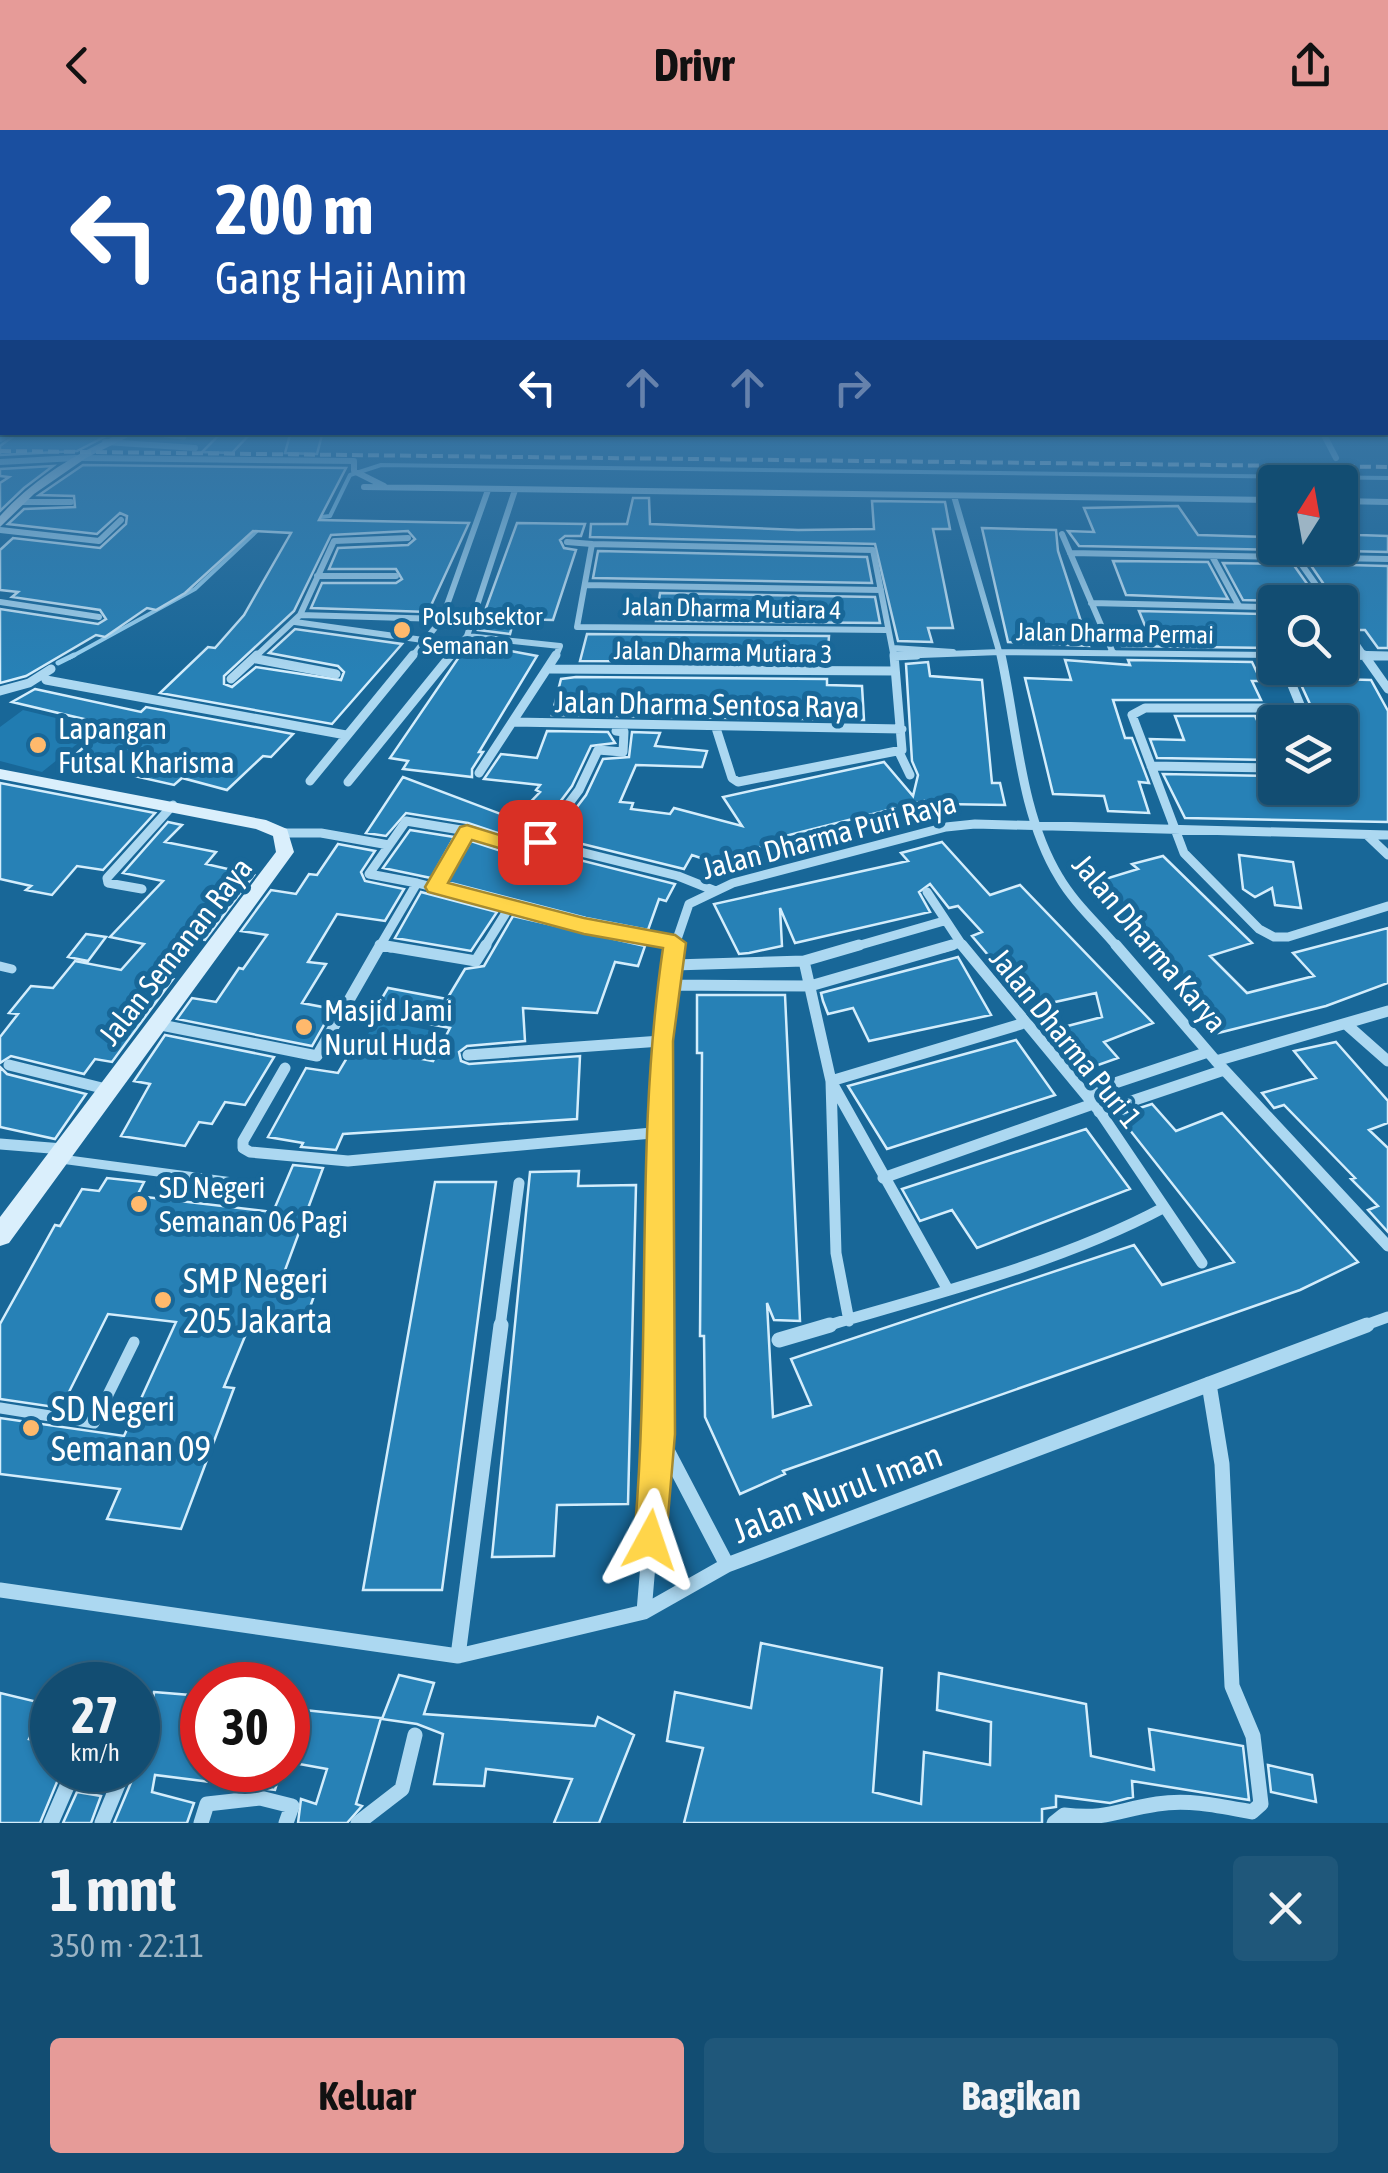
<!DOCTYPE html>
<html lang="id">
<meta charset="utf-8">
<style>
:root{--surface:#124d72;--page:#1f577a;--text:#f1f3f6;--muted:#9cb4c4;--line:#316484;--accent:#e69b98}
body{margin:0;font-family:"Asap Condensed",sans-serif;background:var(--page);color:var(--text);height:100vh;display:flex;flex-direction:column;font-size:38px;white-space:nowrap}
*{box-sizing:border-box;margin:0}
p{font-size:32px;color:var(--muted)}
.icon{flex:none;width:55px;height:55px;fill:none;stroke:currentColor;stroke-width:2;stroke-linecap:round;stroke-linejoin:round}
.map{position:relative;height:1693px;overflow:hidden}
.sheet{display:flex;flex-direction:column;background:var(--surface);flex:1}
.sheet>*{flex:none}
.hud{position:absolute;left:0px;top:0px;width:1390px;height:305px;box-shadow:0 2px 8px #0004,0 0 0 2px var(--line);background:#1a4fa0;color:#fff;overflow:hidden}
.needle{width:65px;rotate:11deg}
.controls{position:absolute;left:1258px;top:335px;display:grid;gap:20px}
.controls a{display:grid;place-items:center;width:100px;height:100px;border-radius:10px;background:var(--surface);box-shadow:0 2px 8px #0004,0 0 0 2px var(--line);font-size:50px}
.speed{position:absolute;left:30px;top:1532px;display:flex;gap:20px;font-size:50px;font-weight:700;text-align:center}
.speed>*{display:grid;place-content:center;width:130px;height:130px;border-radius:50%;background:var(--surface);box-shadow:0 2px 8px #0004,0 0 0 2px var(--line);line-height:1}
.speed small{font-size:25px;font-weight:400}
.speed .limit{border:15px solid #d22;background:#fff;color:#111}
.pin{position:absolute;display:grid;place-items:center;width:85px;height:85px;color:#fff;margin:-42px;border-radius:20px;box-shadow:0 5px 15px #0006}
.me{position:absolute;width:110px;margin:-55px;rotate:5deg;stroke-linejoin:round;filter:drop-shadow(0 0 8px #0008)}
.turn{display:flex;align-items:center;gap:35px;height:210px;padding:0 50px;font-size:45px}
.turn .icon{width:130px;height:130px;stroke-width:2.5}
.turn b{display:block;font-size:70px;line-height:85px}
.lanes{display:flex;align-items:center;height:95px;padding:0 50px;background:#0003;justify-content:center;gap:50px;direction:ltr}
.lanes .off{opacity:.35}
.round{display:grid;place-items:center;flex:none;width:105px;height:105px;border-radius:10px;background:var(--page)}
.head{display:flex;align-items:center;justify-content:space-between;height:170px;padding:0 50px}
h1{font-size:60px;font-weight:700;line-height:75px}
.button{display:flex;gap:20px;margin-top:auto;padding:20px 50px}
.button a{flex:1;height:115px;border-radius:10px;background:var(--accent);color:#111;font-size:40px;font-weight:700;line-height:115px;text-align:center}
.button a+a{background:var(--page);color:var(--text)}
header{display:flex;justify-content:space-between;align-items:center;height:130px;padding:0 50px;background:var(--accent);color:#111;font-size:45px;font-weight:700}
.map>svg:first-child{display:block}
</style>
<header><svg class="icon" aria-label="back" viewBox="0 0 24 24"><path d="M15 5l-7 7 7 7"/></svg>Drivr<svg class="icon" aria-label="share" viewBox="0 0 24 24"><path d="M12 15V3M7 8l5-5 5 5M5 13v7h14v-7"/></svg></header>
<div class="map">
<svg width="1388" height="1693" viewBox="0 0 1388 1693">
<rect width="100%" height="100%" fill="#186798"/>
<path fill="#217cb1" d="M23,580L97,598L42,642L0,631V597Z
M376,890L439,902L427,925L363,913Z"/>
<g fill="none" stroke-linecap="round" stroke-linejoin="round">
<path stroke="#9fd5f3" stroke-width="4" d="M313,388L330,386L350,345L381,335L1388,348
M69,528L195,459L262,396"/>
<path stroke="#9fd5f3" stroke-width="5" d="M58,533L74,525"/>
</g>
<path fill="#2781b6" stroke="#d3edfc" stroke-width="2.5" d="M15,305H108L77,321L0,325V316Z
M219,305H249L232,323L202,322Z
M290,305H322L317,324L285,323Z
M83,335L346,338L319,390L469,393L428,482L311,478L322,453H396L402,449L396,439H329L338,418L408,415L415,409L408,401L331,405L294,481L224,546V554L232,557L256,537L341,550L344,542L338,536L269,523L295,499L402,514L332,594L160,563L208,517L215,518L244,485L291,403L253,401L185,463L156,480L147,478L105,507L96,505L26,546L0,553V479L98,494L106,489L100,480L12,467L18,462L0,460V420L13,408L100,418L126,394L127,386L120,383L97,404L8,394L24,379L75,377L74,366L39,365Z
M53,336L24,358L0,381V353L9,347L0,346V339Z
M633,368H649L650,394L798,400L874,399L872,371L945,372L950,399H933L953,498H928L932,512L898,511L875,414L590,407L591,394H627Z
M1178,376L1198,405L1267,407L1273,418L1284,420L1079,416L1068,401L1094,402L1084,378Z
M1340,378L1359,405L1388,406V422L1300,420L1298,418H1340Z
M517,393L585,394L581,406H565L560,410L564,418L576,420L553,490L514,489L510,504L478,500Z
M982,398L1056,400L1058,421L1089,516L1008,512Z
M598,421L867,427L872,453L593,448Z
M1113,431L1208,432L1228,469L1126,465Z
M1223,433L1293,434L1320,472L1243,470Z
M1310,434L1388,436V518H1378L1365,500H1355Z
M660,463L875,467L880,493L656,491Z
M1269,479L1275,489V518L1122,516L1114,497L1146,498L1139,481L1263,484Z
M587,504L829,506L827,532L580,531Z
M473,514L537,526L479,622H483L472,639V647L403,639L408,631L390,628L461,524Z
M1065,530L1130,535L1128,530L1252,532L1261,551H1252L1261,570H1113L1125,608H1132L1149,653L1139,652L1149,683L1108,681L1104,666L1053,664L1025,548L1071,550Z
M928,532L930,546L982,550L992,653H1000L1005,675L943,674L944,678H926L924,671L765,711L742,742L692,725L684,739L554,707L586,665L603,629L629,627L632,602L660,603L655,616L707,621L702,637L636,635L620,672L633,673L631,679L670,684L674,678L742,696L723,667L884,632L913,666L918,645L912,631L906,534Z
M576,547L827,549V555L862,556L864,590L552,585L561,549Z
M1298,548L1371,550L1388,581V692L1185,688L1163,644L1275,646V658H1340V586L1315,585Z
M35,559L141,582L146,577L293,604L271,627L263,626L227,660L182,648L174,655L68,631L109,595L12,572Z
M1175,586H1255L1267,611H1275V630L1157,628L1150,609L1184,610Z
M547,601L608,602L615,613L591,616L572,656L535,705L519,710L468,693L406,683L386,706L366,703L403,647L514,689L540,662L536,660L540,655L484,649L501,624L537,628Z
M0,653L155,683L103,740L77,736L52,765L26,760L31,756L0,749Z
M168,692L182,695L165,712L216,722L206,734L254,745L205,810L199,809L165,848L173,849L112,932L95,929L84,944L11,926L0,933V907L18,884L9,883L31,856L53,858L75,831L121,840L144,814L110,807L163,751L123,743Z
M410,700L454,707L431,748L383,738Z
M471,711L516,726L540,720L675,754L666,771L659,769L648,800L586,788L447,752Z
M942,712L990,765L1020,755L1153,893L1104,912L1118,928L1084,940L1052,900L1102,887L1096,863L1032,877L972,806L982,802L958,776L949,778L930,754L919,762L930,782L795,813L780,778L782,816L749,823L739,824L714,774L908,731L901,723Z
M338,714L375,721L361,742L365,751L404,759L385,791L337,784L308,832L326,834L302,873L333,879L312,916L177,889L192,868L216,872L239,838L243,839L267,805L241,801L271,760L296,764L309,744L317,745Z
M1239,725L1293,732L1301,778L1275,775L1272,758L1255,767L1243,759Z
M1163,726L1252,813L1210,826L1247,863L1314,846L1293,823L1388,798V853L1326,876L1218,903L1195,876L1208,873L1092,753L1138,739L1132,734Z
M421,762L497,782L471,821L395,808Z
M513,786L645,816L638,836L615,832L597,883L523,878L525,911L467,916L459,922L461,931L469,934L580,926L577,989L343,1004L336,1020L301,1017L303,1013L268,1007L306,938L338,943L354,916L433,931L450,898L373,883L388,858L447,869L465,839L484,836Z
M86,804L106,807L88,831L68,827Z
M958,827L991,885L869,911L853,878L828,884L823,871L821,863Z
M697,865H785L800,1191L774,1190L767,1173L773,1287L811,1275L791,1229L1134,1115L1162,1155L1234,1132L1118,985L1152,974L1176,1001L1222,983L1358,1132L1300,1160L783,1341L785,1344L740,1364L705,1287L704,1206H700L702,923H697Z
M165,905L274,927L245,975L225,972L212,994L199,992L185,1016L121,1006L150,954L134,951Z
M1016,910L1055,965L887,1019L848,956Z
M1336,912L1388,971V993L1369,1000L1388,1018V1102L1368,1080L1378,1076L1351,1049L1355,1048L1284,975L1274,978L1262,963L1316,948L1294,921Z
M0,937L7,944L86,964L55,1009L0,997Z
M1086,999L1130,1059L977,1118L952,1080L920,1091L902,1059Z
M293,1035L323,1038L281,1151L318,1155L300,1205L248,1199L224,1257L234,1258L181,1399L107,1389L120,1359L0,1344V1288L124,1306L176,1192L108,1184L61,1278L0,1269V1194L55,1095L60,1096L82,1059L99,1061L107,1048L144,1052L137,1066L273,1082Z
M579,1041L578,1056L636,1055L628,1374L557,1375L554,1426L492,1427L530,1042Z
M435,1052H496L442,1460H363Z
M761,1513L882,1538L873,1662L921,1674L924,1622L990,1635L991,1592L937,1580L939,1543L1086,1574L1091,1626L1154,1640L1149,1599L1243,1616L1249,1670L1132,1651L1133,1667L1110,1673L1056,1666V1677L1042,1679V1693H684L703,1618L667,1611L675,1562L751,1578Z
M399,1545L434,1553L424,1584L595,1596L598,1587L634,1605L599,1693H554L572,1649L486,1639L484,1656L434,1654L443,1604L417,1594L382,1589Z
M154,1562L202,1566V1640H281L275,1660L155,1645L152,1662L194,1673L187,1693H114L148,1612L138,1611L149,1599Z
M0,1563L46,1574L29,1609L52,1614V1640H62L40,1693H0Z
M304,1580L381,1588L356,1674L362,1676L347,1693H298L301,1669L316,1674L327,1639L288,1632V1585L302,1586Z
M1268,1635L1312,1645L1316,1672L1271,1662Z
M77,1662L101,1666L91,1693H63Z"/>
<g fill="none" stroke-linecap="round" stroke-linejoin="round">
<path stroke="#acd8f1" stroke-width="2.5" stroke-dasharray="4 5" stroke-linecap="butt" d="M1336,338L1337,352"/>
<path stroke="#acd8f1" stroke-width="5" d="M165,305L184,307
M1061,305H1098"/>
<path stroke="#acd8f1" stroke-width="9" d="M0,836L12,839
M61,1029L255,1055"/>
<path stroke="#acd8f1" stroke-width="11" d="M0,1278L94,1293L134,1212"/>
<path stroke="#acd8f1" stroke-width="6" d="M1324,305L1336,328
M0,309L8,305
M105,312L195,318
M83,328L354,331V341L384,356
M0,332L76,328
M364,357L1275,370
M954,366L1001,528
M1261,370L1275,393
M1340,371L1388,372
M19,372H71
M0,400L99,411L121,390
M1062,404L1113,523
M567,412L592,414
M1290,418L1328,472
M1070,423L1388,429
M1212,426L1239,476
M317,446H396
M585,455L881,460
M0,472L99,487
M1091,473L1263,477
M300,485L334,411L408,408
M1340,490L1366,528
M295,492L423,510
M577,497L592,414L873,420L894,528
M577,497L887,500
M467,506L560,516L555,528
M893,518L953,522
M1340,525L1388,526
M894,526L1000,522L1275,525
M254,528L300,485L442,489
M411,528L442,489L488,360
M449,528L467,506L515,360"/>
<path stroke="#acd8f1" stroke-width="9" d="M1001,525C1017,597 1020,683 1059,747C1074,773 1099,795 1118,818
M1347,525L1388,526
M1364,525L1388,559
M894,526L917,525
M257,529L336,544
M1285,538L1307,592
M550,539L895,541
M231,549L257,525
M46,550L346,605
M0,561L29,553L51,539
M1299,578H1145L1132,585L1184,723L1259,799L1274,807H1288L1388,776
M513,592L902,599
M716,598L732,648L738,652L902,620L894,525
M899,622L910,645
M1151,636L1275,638
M479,643L556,525
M310,651L413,525
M348,652L451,525
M467,701L519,718L540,712
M281,703H321L389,715
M1367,705L1388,725
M540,712L579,660L598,620L623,622L624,602L616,601
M540,712L678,746L713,760
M417,753L369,744L406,691L467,701L435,757
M142,759L108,753L107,748L173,675
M927,762L964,818
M391,818L380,816L417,753L584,796L675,813
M484,818L509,778
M674,818L689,774L733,753L946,697L975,694L1388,705
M850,818L944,791
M944,818L960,813"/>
<path stroke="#acd8f1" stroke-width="11" d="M380,815L476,831L486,815
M962,815L1100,982L1202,1133
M1116,815L1216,931L1388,1116
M804,831L831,951L836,1123L849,1191
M674,835L804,831L859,815
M671,855L810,856L952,815
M156,894L317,926L380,816
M1346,894L1388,931
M468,925L661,911
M1216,931L1388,881
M9,935L106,959
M285,938L243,1011V1018L250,1022L348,1031L663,1002
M1085,963L1208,922
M1099,982L1224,940
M0,1014L63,1019
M883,1048L1093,974
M948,1160L831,951L1021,894
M500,1197L519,1053
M660,1197L661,911L675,815
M822,1197C932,1165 1062,1132 1163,1078
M1360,1197L1388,1187"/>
<path stroke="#acd8f1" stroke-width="15" d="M779,1210L830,1195
M659,1305L727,1435
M0,1460L458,1526L644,1482L727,1435L1367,1195
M644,1482L659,1304L660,1195
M458,1526L501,1195
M138,1573L142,1575L138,1596
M51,1693L74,1640
M102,1693L124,1640
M201,1693L207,1674L260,1668L292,1676L286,1693
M358,1693L402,1659L415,1605
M1054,1693L1064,1685C1109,1690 1117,1680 1157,1674C1190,1669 1220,1676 1252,1682L1261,1674L1253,1606L1232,1556L1222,1334L1209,1254"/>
<path fill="#daeffc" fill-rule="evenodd" d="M117,305H132L86,328L34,364L0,397V386C34,349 72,326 117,305Z
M0,639L266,690L287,699L294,722L9,1113L0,1116V1087L276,722L273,706L256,699L0,649Z"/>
<path stroke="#fff" stroke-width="4" stroke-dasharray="11 5" stroke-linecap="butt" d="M0,321L1388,337"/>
</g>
<linearGradient id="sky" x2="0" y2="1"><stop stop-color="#0d3954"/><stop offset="0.56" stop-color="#3774a2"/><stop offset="1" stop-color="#3774a2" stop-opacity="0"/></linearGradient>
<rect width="1388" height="542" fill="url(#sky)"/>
<path fill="#ffd54a" stroke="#a68a30" stroke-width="2.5" d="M467,695L519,711L540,706L550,712L519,724L472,710L448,753L584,788L675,805L686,813L673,911L675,1304L666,1410L662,1422L650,1427L638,1422L634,1410C652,1214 634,1014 663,818L584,804L428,762L425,757L460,697Z"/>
<g fill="#ffb96c" stroke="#186798" stroke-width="4">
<circle cx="402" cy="500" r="10"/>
<circle cx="38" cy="615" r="10"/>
<circle cx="304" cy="897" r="10"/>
<circle cx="139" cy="1074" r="10"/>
<circle cx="163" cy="1170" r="10"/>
<circle cx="31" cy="1298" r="10"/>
</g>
<g text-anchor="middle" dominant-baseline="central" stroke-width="10" stroke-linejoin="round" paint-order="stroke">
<g font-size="25" fill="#fff" stroke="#186798">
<text transform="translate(732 478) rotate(1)">Jalan Dharma Mutiara 4</text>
<text transform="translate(1115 503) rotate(1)">Jalan Dharma Permai</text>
<text transform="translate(723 522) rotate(1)">Jalan Dharma Mutiara 3</text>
</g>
<g font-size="25" fill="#fff" stroke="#186798" text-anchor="start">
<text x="422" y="486">Polsubsektor<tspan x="422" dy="29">Semanan</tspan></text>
</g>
<g font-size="30" fill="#fff" stroke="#186798">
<text transform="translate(707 574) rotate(1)">Jalan Dharma Sentosa Raya</text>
<text transform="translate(829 705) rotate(-15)">Jalan Dharma Puri Raya</text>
<text transform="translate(1150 813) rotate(50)">Jalan Dharma Karya</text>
<text transform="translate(175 821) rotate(-52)">Jalan Semanan Raya</text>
<text transform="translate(1066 908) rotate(51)">Jalan Dharma Puri 1</text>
</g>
<g font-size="30" fill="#fff" stroke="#186798" text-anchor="start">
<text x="58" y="598">Lapangan<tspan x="58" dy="34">Futsal Kharisma</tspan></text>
<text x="324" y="880">Masjid Jami<tspan x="324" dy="34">Nurul Huda</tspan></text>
<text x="159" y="1057">SD Negeri<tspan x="159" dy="34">Semanan 06 Pagi</tspan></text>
</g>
<g font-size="35" fill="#fff" stroke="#186798" text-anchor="start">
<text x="183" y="1150">SMP Negeri<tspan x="183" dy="40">205 Jakarta</tspan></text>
<text x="51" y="1278">SD Negeri<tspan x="51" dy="40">Semanan 09</tspan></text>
</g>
<g font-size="35" fill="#fff" stroke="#186798">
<text transform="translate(837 1362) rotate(-21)">Jalan Nurul Iman</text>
</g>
</g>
</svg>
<div class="controls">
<a><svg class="needle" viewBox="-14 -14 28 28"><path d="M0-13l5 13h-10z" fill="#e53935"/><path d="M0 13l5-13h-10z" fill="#9cb4c4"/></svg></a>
<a><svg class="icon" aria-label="search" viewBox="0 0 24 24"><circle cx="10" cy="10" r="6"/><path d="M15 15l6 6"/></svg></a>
<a><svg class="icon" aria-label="layers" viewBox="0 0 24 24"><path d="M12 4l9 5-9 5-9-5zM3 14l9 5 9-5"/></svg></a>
</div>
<div class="speed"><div>27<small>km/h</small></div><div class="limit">30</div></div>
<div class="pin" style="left:540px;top:712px;background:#d93025"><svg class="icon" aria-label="arrive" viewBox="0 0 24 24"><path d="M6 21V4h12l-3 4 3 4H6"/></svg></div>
<svg class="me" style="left:650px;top:1410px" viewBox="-20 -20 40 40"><path d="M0-17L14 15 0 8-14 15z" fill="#ffd54a" stroke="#fff" stroke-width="4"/></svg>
<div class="hud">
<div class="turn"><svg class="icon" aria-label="left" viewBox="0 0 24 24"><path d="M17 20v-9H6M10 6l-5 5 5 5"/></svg><div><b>200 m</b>Gang Haji Anim</div></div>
<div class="lanes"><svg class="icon" aria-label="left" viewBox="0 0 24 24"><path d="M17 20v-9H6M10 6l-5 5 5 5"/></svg><svg class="icon off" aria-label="ahead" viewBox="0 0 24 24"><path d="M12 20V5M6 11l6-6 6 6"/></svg><svg class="icon off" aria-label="ahead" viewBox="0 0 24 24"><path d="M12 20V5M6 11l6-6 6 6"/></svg><svg class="icon off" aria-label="right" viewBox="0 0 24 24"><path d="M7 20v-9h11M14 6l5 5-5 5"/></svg></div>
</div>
</div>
<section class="sheet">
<div class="head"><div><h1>1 mnt</h1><p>350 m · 22:11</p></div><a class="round"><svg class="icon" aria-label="close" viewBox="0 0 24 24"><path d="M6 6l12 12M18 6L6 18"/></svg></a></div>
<div class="button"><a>Keluar</a><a>Bagikan</a></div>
</section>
